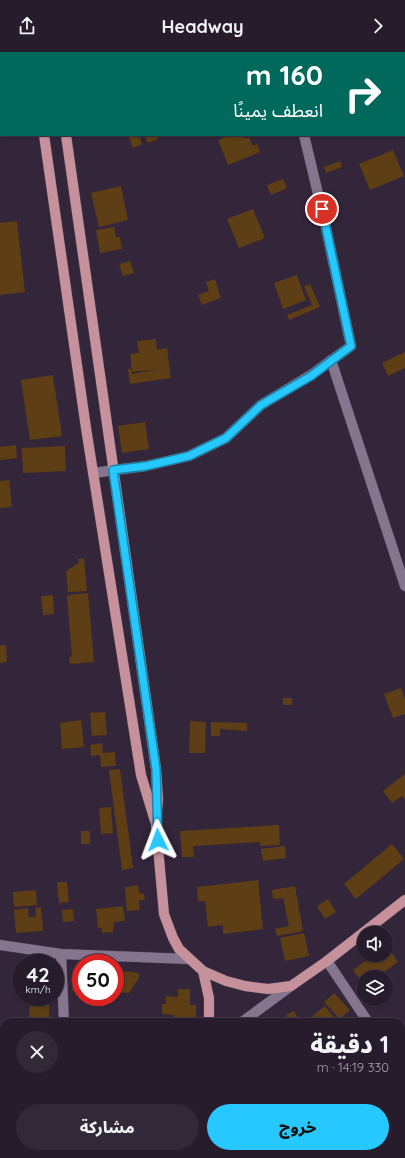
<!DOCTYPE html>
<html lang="ar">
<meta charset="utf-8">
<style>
:root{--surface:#261c2c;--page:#322938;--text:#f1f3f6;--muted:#a4a1a9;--line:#423a48;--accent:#27c8ff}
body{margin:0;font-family:Quicksand,"Noto Sans Arabic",sans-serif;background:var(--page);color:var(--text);direction:rtl;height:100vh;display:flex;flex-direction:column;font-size:15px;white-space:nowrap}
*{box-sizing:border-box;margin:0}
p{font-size:13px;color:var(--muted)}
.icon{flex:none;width:22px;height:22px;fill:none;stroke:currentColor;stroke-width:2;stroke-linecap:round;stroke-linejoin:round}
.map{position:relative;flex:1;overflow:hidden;direction:ltr}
.details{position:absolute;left:0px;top:966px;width:405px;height:140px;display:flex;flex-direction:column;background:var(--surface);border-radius:12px 12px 0 0;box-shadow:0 1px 3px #0004,0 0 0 1px var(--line);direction:rtl}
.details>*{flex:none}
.banner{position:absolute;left:0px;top:0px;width:405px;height:84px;box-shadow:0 1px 3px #0004,0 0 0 1px var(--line);direction:rtl;background:#00695c;color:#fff;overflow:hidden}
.buttons{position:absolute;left:357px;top:874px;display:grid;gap:8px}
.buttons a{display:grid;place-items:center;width:36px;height:36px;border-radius:50%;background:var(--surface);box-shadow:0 1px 3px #0004,0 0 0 1px var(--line);font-size:20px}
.speed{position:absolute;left:12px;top:902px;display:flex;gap:8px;font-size:20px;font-weight:700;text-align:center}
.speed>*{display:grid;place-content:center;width:52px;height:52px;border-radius:50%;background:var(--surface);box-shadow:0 1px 3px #0004,0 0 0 1px var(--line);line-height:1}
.speed small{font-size:10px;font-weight:400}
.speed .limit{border:6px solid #d22;background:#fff;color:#111}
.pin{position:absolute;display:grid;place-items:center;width:34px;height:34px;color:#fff;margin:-17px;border:2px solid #fff;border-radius:50%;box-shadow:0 1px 4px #0007}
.me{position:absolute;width:44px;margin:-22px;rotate:357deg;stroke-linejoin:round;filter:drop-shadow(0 0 3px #0008)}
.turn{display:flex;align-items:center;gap:14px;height:84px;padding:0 16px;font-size:18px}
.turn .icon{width:52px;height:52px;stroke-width:2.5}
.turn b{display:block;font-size:28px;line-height:34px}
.round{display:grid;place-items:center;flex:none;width:42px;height:42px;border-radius:21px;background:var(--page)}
.summary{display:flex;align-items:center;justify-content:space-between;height:68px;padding:0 16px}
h1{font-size:24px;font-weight:800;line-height:30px}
.primary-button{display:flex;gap:8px;margin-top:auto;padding:8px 16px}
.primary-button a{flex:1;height:46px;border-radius:24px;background:var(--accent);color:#111;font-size:16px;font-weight:800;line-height:46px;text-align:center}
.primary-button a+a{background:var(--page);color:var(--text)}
header{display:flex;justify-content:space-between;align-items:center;height:52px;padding:0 16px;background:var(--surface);font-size:18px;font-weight:800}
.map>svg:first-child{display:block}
</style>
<header><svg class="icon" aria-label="forward" viewBox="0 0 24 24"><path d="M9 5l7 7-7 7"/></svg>Headway<svg class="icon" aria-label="share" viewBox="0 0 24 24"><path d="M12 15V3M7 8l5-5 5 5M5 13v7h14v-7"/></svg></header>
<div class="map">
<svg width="405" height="1106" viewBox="0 0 405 1106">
<rect width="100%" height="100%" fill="#33253a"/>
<path fill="#5e3e14" d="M128,83H139L142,92L133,96Z
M144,83H157L158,87L148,91Z
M231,83H243L245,87L249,85L253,94L257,92L260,100L228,113L218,88Z
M393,98L404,124L370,138L359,112Z
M340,109L342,115L326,121L324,115Z
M283,127L287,136L271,143L267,133Z
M121,134L128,168L99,175L91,141Z
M253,157L265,186L239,196L227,167Z
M17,169L25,240L0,243V171Z
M114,175L116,185H120L122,197L100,201L96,178Z
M130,209L134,221L123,224L119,212Z
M297,223L306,248L283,257L274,231Z
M215,227L221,246L202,253L198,243L209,239L206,230Z
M310,232L320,255L289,268L287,263L312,253L304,234Z
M156,287L157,298L167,296L171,326L130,332L128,317H131L132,322L159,317L132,320L130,302L139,301L137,289Z
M405,300V316L388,324L382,311Z
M53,323L62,384L30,388L21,328Z
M145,370L149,397L122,401L118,374Z
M16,393L17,406L0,408V395Z
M65,394L66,419L23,421L22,396Z
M9,428L12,455L0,456V429Z
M84,506L87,539L68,540L66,519L79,511L78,507Z
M88,541L94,610L70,612L69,605H72L67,543Z
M53,543L54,562L43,563L41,544Z
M0,593H6L7,610L0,611Z
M401,636L405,647V662L393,666L384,642Z
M283,646H292V653H283Z
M105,660L107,683L92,684L90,661Z
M81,668L84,695L62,697L60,671Z
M190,669L206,670L205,701H189Z
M211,670L247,671V679L220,677V684H211Z
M102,691L103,701L115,700L116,714L101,715L100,703L91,704L90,693Z
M120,717L133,816L122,818L109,718Z
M405,722V748L402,744L392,751L383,739Z
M111,755L113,781L101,782L99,756Z
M279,773L280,793L260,794V790L193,794L194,805H182L180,779Z
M81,779H90V792H81Z
M392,792L404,807L356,847L344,832Z
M285,794L286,806L263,809L261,797Z
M258,828L263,877L223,882V873L208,875L205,849H198L197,835Z
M57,830H67L69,850L59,851Z
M138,833L139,841L144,842L145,848H139L140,858L127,859L125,835Z
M295,834L303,879L277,884L275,877L289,874L283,846L273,847L272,838Z
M36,838L37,853L14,855L13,840Z
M328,847L336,860L325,867L317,854Z
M123,854L125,869L114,870L113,880L102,881V876H98L96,857Z
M41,855L43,879L16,881L14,858L28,856L29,865H36L35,856Z
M73,857L74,869L63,870L62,858Z
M304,881L309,904L285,909L280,886Z
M386,893L398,910L377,925H364V933L353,918L374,903H386Z
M115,918L139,921V926L129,941L115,940Z
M73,919H81L79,940L72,939Z
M178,937H190V953H196V965H186V969H174V963L162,962V952H166V944L178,945Z
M334,941L350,958L340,967L324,950Z
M35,945H49V970H24V968H29L30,953L35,954Z
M325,954L335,967L331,970H305Z
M294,959L300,970H290L286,963Z
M401,992H405V1003L401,1004Z
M17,1102H30V1106H16Z
M278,1102H295L296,1106H279Z
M297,1102H319L320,1106H298Z
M372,1102H401L400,1106H373L371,1105Z"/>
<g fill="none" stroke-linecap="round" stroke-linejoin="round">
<g stroke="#4c4152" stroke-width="11">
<path id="minor" d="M158,0V1
M284,0V1
M331,308L405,534
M93,421L146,414L189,404L226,386L261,353L311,323L351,294L325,171L304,83
M0,893L61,902L188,907
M61,902L64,970
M327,909L368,970
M242,970L291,934
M401,1019L405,1025
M78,1102L79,1106
M219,1102L220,1106
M111,1106L114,1102"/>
</g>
<g stroke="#4c4152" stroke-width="11">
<path id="major" d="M32,0V1
M54,0V1
M44,83L86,376L141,723L155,769
M66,83L156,717L158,747L156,773L164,862L173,886L179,897L203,919L226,929L245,934L268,937L291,934L327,909L405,848
M203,919L209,946V970"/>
</g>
<use href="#minor" stroke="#85758e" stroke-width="10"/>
<use href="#major" stroke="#c7919c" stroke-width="10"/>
</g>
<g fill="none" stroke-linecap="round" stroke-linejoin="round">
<g stroke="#1982a6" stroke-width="10">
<path id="route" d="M158,788L156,717L113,418L146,414L189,404L226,386L261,353L311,324L351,294L322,157"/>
</g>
<use href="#route" stroke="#27c8ff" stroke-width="7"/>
</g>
</svg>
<div class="buttons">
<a><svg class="icon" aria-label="sound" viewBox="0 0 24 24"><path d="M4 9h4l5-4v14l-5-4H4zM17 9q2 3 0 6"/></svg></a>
<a><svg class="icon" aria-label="layers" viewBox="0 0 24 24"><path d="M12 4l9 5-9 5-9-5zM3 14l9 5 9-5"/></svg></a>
</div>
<div class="speed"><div>42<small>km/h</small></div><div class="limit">50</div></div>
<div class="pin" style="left:322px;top:157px;background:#d93025"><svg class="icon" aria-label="arrive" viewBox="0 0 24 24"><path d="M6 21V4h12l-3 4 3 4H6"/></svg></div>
<svg class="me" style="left:158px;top:788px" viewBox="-20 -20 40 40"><path d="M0-17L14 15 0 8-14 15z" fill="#27c8ff" stroke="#fff" stroke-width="4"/></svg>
<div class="banner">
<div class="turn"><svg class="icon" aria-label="right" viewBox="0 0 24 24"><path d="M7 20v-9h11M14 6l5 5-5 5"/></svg><div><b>160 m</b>انعطف يمينًا</div></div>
</div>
<section class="details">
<div class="summary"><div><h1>1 دقيقة</h1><p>330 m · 14:19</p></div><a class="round"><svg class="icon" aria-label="close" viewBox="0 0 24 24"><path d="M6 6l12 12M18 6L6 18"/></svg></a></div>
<div class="primary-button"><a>خروج</a><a>مشاركة</a></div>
</section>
</div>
